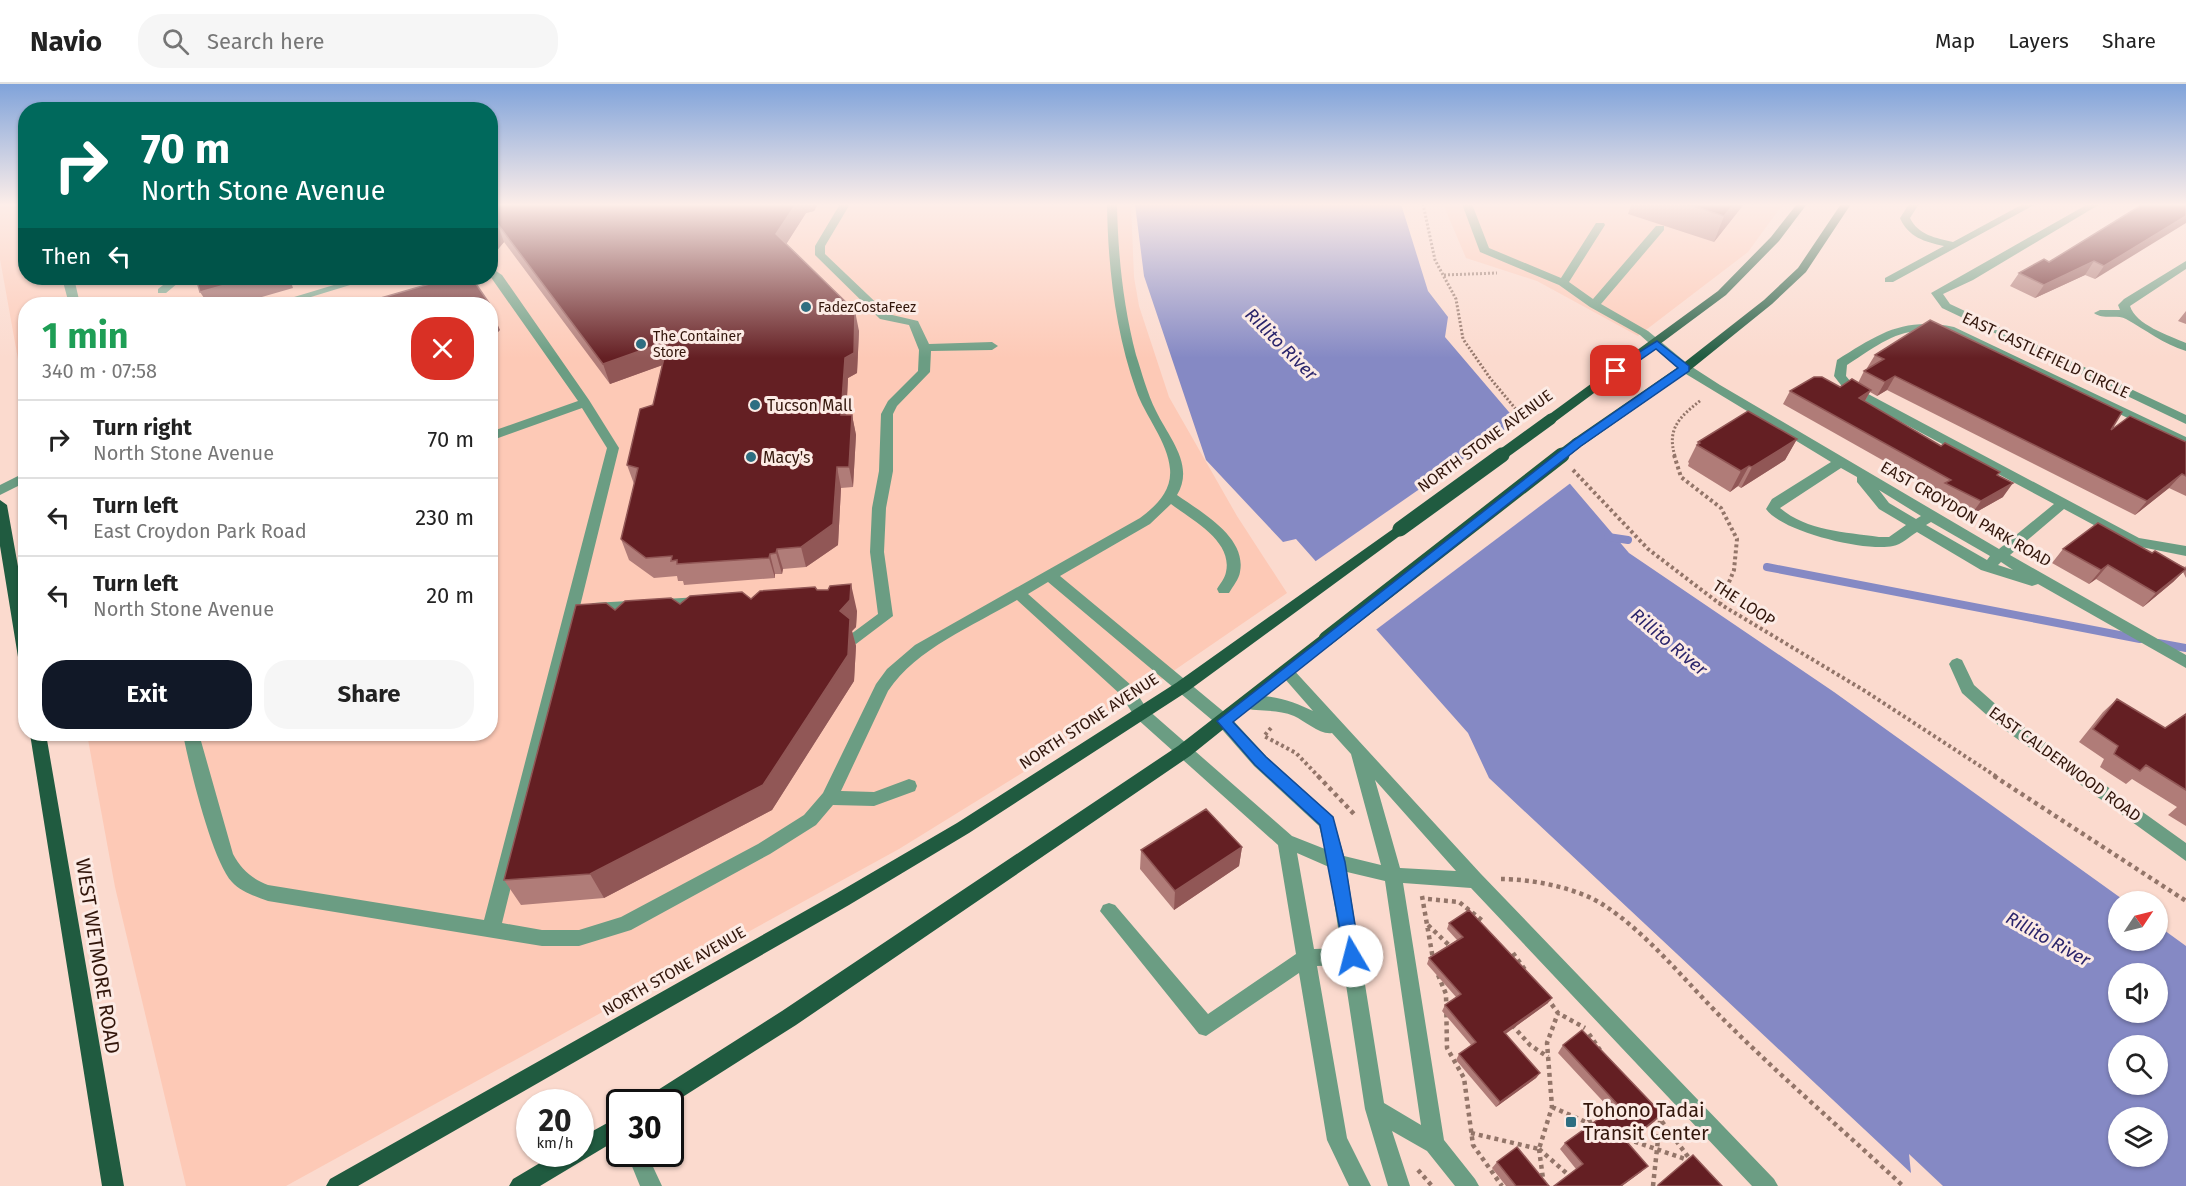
<!DOCTYPE html>
<meta charset="utf-8">
<style>
:root{--surface:#fff;--page:#f6f6f6;--text:#222;--muted:#767676;--line:#e0e0e0;--accent:#111827}
body{margin:0;font-family:"Fira Sans",sans-serif;background:var(--page);color:var(--text);height:100vh;display:flex;flex-direction:column;font-size:22px;white-space:nowrap}
*{box-sizing:border-box;margin:0}
p{font-size:20px;color:var(--muted)}
.icon{flex:none;width:33px;height:33px;fill:none;stroke:currentColor;stroke-width:2;stroke-linecap:round;stroke-linejoin:round}
.map{position:relative;flex:1;overflow:hidden}
.side{position:absolute;left:18px;top:213px;width:480px;height:444px;display:flex;flex-direction:column;background:var(--surface);border-radius:24px;box-shadow:0 2px 4px #0004}
.side>*{flex:none}
.guide{position:absolute;left:18px;top:18px;width:480px;height:183px;border-radius:24px;box-shadow:0 2px 4px #0004;background:#00695c;color:#fff;overflow:hidden}
.needle{width:39px;rotate:55deg}
.fabs{position:absolute;left:2108px;top:807px;display:grid;gap:12px}
.fabs a{display:grid;place-items:center;width:60px;height:60px;border-radius:50%;background:var(--surface);box-shadow:0 2px 4px #0004;font-size:30px}
.speed{position:absolute;left:516px;top:1005px;display:flex;gap:12px;font-size:30px;font-weight:700;text-align:center}
.speed>*{display:grid;place-content:center;width:78px;height:78px;border-radius:50%;background:var(--surface);box-shadow:0 2px 4px #0004;line-height:1}
.speed small{font-size:15px;font-weight:400}
.speed .limit{border:3px solid #111;border-radius:9px;background:#fff;color:#111}
.pin{position:absolute;display:grid;place-items:center;width:51px;height:51px;color:#fff;margin:-26px;border-radius:12px;box-shadow:0 3px 9px #0006}
.me{position:absolute;width:66px;margin:-33px;rotate:352deg;stroke-linejoin:round;filter:drop-shadow(0 0 4px #0008)}
.turn{display:flex;align-items:center;gap:21px;height:126px;padding:0 24px;font-size:27px}
.turn .icon{width:78px;height:78px;stroke-width:2.5}
.turn b{display:block;font-size:42px;line-height:51px}
.then{display:flex;align-items:center;height:57px;padding:0 24px;background:#0003;gap:12px;font-size:22px}
.round{display:grid;place-items:center;flex:none;width:63px;height:63px;border-radius:24px;background:var(--page)}
.headline{display:flex;align-items:center;justify-content:space-between;height:102px;padding:0 24px}
h1{font-size:36px;font-weight:700;line-height:45px;color:#1e9e55}
.cta{display:flex;gap:12px;margin-top:auto;padding:12px 24px}
.cta a{flex:1;height:69px;border-radius:24px;background:var(--accent);color:#fff;font-size:24px;font-weight:700;line-height:69px;text-align:center}
.cta a+a{background:var(--page);color:var(--text)}
ul{padding:0;list-style:none}
li{display:flex;align-items:center;gap:18px;height:78px;padding:0 24px;border-top:2px solid var(--line)}
li div{flex:1}
li b{display:block;font-size:22px}
li em{font-style:normal}
header{display:flex;align-items:center;gap:36px;box-sizing:border-box;height:84px;padding:0 30px;background:var(--surface);border-bottom:2px solid var(--line)}
header strong{font-size:28px}
nav{display:flex;gap:33px;margin-inline-start:auto;font-size:21px}
.search{width:420px;height:54px;background:var(--page);display:flex;align-items:center;gap:15px;box-sizing:border-box;padding:0 21px;border-radius:24px;color:var(--muted);font-size:22px}
.map>svg:first-child{display:block}
</style>
<header>
<strong>Navio</strong>
<div class="search"><svg class="icon" aria-label="search" viewBox="0 0 24 24"><circle cx="10" cy="10" r="6"/><path d="M15 15l6 6"/></svg>Search here</div>
<nav><a>Map</a><a>Layers</a><a>Share</a></nav>
</header>
<div class="map">
<svg width="2186" height="1102" viewBox="0 0 2186 1102">
<rect width="100%" height="100%" fill="#fbdace"/>
<path fill="#fdc9b6" d="M0,120H25L26,194H490L491,120H1131L1134,193L1139,222L1169,313L1237,432L1287,509L1051,671L899,765L286,1102H186L115,803L87,650H490V220H26L25,314L0,175Z
M1443,120H1783L1748,168L1638,252L1537,197L1466,174Z"/>
<path fill="#8589c4" fill-rule="evenodd" d="M1135,120H1401L1428,207L1448,233L1445,253L1629,469L1834,608L2125,817L2118,818V856H2157V841L2186,862V1102H1943L1909,1070L1911,1089L1489,694L1468,649L1296,455L1283,458L1206,376L1144,192ZM2118,890H2157V928H2118ZM2118,962H2157V1000H2118ZM2118,1034H2157V1072H2118Z"/>
<path fill="#fbdace" d="M1519,336L1572,398L1373,548L1313,479Z"/>
<g fill="none" stroke-linecap="round" stroke-linejoin="round">
<path stroke="#8589c4" stroke-width="8" d="M1608,453L1628,456
M1767,483L2140,555
M2158,559L2186,564"/>
<path stroke="#937569" stroke-width="3" stroke-dasharray="2 2" stroke-linecap="butt" d="M1423,120L1435,176L1456,215L1463,255L1490,294L1524,335
M1444,191L1497,189
M1675,372C1666,344 1681,332 1701,316"/>
<path stroke="#937569" stroke-width="4" stroke-dasharray="3 3" stroke-linecap="butt" d="M1674,371L1681,393L1721,424L1737,455L1734,486L1720,520
M1573,386L1648,465L1720,520L1865,607L1997,693
M1271,644L1264,652L1296,669L1319,693"/>
<path stroke="#937569" stroke-width="4.5" stroke-dasharray="4 4" stroke-linecap="butt" d="M1318,692L1354,730
M1994,692L2186,817
M1501,795C1532,795 1579,804 1605,822C1647,849 1687,899 1723,935C1781,993 1843,1046 1903,1102
M1422,812L1433,875
M1428,815L1459,818L1483,837
M1428,841L1453,865
M1513,869L1526,887
M1438,891L1446,910L1447,964L1464,994L1473,1061L1502,1102
M1547,914L1558,929L1585,944
M1512,941L1530,961L1548,973
M1589,950L1600,966
M1552,1023L1595,1042
M1657,1031L1692,1078
M1588,1038L1611,1021
M1471,1049L1539,1065L1552,1023L1547,959L1558,929
M1627,1055L1691,1077
M1539,1065L1572,1094
M1539,1065L1544,1102
M1418,1086L1432,1102
M1653,1102L1660,1037"/>
<path fill="#6b9d83" fill-rule="evenodd" d="M840,120H850L825,162V170L888,230L918,237L929,260L992,258L998,262L992,266L931,267L930,288L897,322L893,330V387L886,424L884,468L893,532L856,560L851,558L848,554L851,550L878,530L870,468L872,424L879,387L881,330L888,317L918,287L919,266L909,241L880,235L815,171V162Z
M1107,120H1117C1118,171 1123,221 1136,271C1142,289 1147,309 1156,327C1169,354 1195,381 1177,411C1201,428 1247,453 1240,488C1239,495 1233,502 1229,509H1219L1217,505C1220,500 1225,494 1226,488C1233,457 1192,436 1171,420L1150,440L1060,492L1230,633L1266,672L1333,733L1344,772L1381,781L1351,670L1332,649C1320,651 1305,637 1294,632C1275,624 1258,629 1241,623L1239,619L1241,615C1265,607 1292,617 1313,627L1278,587L1281,583H1291L1481,790L1774,1095L1778,1102H1752L1471,804L1403,799L1444,1056L1475,1095L1479,1102H1455L1427,1067L1392,1047L1410,1102H1388L1365,1025L1343,881L1317,882L1347,1054L1371,1102H1349L1327,1056L1299,889L1206,952L1199,950L1100,827L1103,821L1109,819L1115,821L1208,930L1296,870L1278,761L1135,633L1120,610L1017,516C973,542 917,564 888,607L841,707L874,708L909,695L915,697L917,702L915,707L874,722L833,721L816,741L770,770L631,846L579,862H542L268,817C255,812 241,808 232,798C212,777 189,681 183,650H199L233,770C241,785 252,795 268,801L484,836L607,364L582,324L490,357V348L578,317L490,192V183L502,191L589,316L619,364L502,839L542,846H579L621,833L758,760L804,731L823,709L876,600L887,585L915,561L1140,434C1156,422 1172,407 1170,385C1168,358 1145,332 1136,306C1115,246 1108,183 1107,120ZM1048,498L1218,641L1254,682L1319,742L1325,765L1292,752L1147,625L1132,602L1028,510ZM1375,696L1456,787L1400,784ZM1297,769L1329,783L1341,864L1314,865ZM1347,788L1385,797L1421,1041L1384,1019Z
M1462,120H1472L1489,164L1561,194L1596,139H1604L1605,141L1569,198L1593,215L1656,142H1664V146L1601,220L1648,247L1689,281L1720,301L1999,465L2054,420L1847,309L1834,292L1837,276C1879,250 1902,233 1954,243L2186,353V362L1951,249C1902,240 1886,256 1847,281L1846,292L1855,303L2139,454L2186,462V472L2131,461L2064,425L2010,471L2186,571V584L2038,500L2032,502L1981,486L1917,448C1910,452 1901,461 1893,462C1866,468 1782,448 1766,425L1772,415L1831,378L1681,287L1640,251L1590,223L1559,201L1480,168ZM1841,384L1857,393V398L1879,425L1906,441L1889,453H1879C1845,448 1807,447 1780,424ZM1879,406L1921,432L1916,435L1889,419ZM1931,438L1990,472L1987,476L1926,441ZM2001,478L2013,486L1998,481Z
M1909,120H1919L1910,134C1918,151 1936,154 1953,158L2023,120H2036L1893,198H1885V194L1944,162C1925,158 1908,153 1900,134Z
M2088,120H2100L1973,196L1943,210L1950,220L2186,331V340L1942,224L1931,209Z
M2186,177V185L2130,222C2136,241 2168,251 2186,259V267C2163,260 2146,246 2126,235C2117,230 2103,236 2094,229L2100,226H2120L2118,221L2124,215Z
M62,194H74L80,220H69Z
M172,194H184L166,209H158V205Z
M357,194H373L288,220H271Z
M26,388V398L0,411V401Z
M700,513L707,518L700,523L593,529L586,524L593,519Z
M1957,574L1962,576L1974,601L2010,633L2186,759V777L1998,641L1962,609L1949,580L1952,576Z
M627,1070H647L662,1102H640Z"/>
<path fill="#205b40" fill-rule="evenodd" d="M1797,120H1807L1779,157L1726,211L1555,338H1547V332L1718,207L1771,153Z
M1841,120H1851L1806,188L1772,220L1689,287L1582,362H1572L1571,359L1572,356L1681,281L1764,216L1798,184Z
M0,416L7,421L26,527V579L18,573L0,462Z
M1400,440L1407,445L1405,448L1188,607L969,749L849,821L358,1102H326L330,1095L837,809L957,739L1176,599Z
M1326,549L1334,555L1331,559L1190,672L796,941L670,1021V1018H647L650,1011L782,927L1178,662L1321,551Z
M30,650H46L124,1102H102Z
M620,1032V1054L540,1102H509L513,1095L555,1070H580V1054Z"/>
<path stroke="#205b40" stroke-width="11" d="M1500,372L1551,335
M1560,372L1577,359"/>
<path stroke="#205b40" stroke-width="15" d="M1400,445L1502,371
M1326,555L1562,371"/>
</g>
<path fill="#b07c78" d="M490,120H818L814,127L806,129L786,160L859,247L857,289L848,294L846,331H852L856,351L853,403L841,404L838,461L806,483L783,485L782,490H775V494L684,501L683,497H678L677,492L654,494L629,476L621,455L634,400L627,381L653,321L662,281L610,300L504,158L494,170L490,169Z
M1627,120H1744L1714,158L1628,130L1631,121Z
M2186,120L2095,195L2085,191L2035,214L2010,202L2019,189L2049,178Z
M2186,227V240L2178,237Z
M1875,271L2111,346L2186,358V412L2169,404L2135,431L1887,306L1877,312L1870,308L1865,317L1941,362L2000,388L1998,391L2003,413L1971,431L1935,413L1939,408L1783,320L1790,307L1840,303L1858,299L1864,287L1868,285L1867,284Z
M1797,355L1785,376L1741,404L1738,402L1730,408L1688,382L1689,379L1688,378L1698,358Z
M2063,465L2152,469L2185,483L2186,482V494L2183,488L2173,498L2143,523L2096,495L2089,500L2052,479Z
M817,506L857,527L856,543L852,547L856,562L854,597L772,726L604,814L521,821L504,796L615,526L680,520L751,515Z
M2117,615L2165,644L2186,630V742L2168,731L2177,723L2132,695L2126,700L2100,683L2104,675L2079,658L2103,628Z
M1242,763L1239,782L1174,826L1140,785L1141,766Z
M1449,839L1548,919L1505,950L1540,989L1536,994L1496,1023L1456,976L1459,970L1471,961L1442,927L1445,921L1456,913L1427,880L1429,874L1457,856L1447,845Z
M1563,961L1655,1037L1628,1059L1641,1088L1622,1102H1554L1576,1085L1560,1065L1565,1059L1611,1026L1558,969Z
M1497,1078L1549,1102H1506L1492,1084Z"/>
<path fill="#915756" d="M796,120H818L814,127L806,129L780,170L776,150Z
M1734,120H1744L1714,158L1724,132Z
M2186,132V139L2095,195L2104,182Z
M497,139L504,158L494,170L490,162V145Z
M2094,177L2085,191L2035,214L2044,201Z
M250,194H319L292,201L293,204L237,220H208L200,208Z
M490,223L500,246L490,257Z
M855,227L859,247L857,289L848,294L845,352L841,331L845,274Z
M668,257L674,277L610,300L603,280Z
M1895,292L1887,306L1877,312L1885,298Z
M1871,306L1863,320L1859,314Z
M852,331L856,351L853,403L849,383Z
M1797,355L1785,376L1741,404L1752,383Z
M1749,382L1738,402L1730,408L1741,387Z
M837,383L841,404L838,461L806,483L801,463Z
M2182,390L2169,404L2135,431L2147,417Z
M2013,399L2003,413L1971,431L1981,417Z
M777,465L783,485L782,490L776,469Z
M770,470L775,490V494L769,474Z
M2108,481L2096,495L2089,500L2101,486Z
M2186,485L2173,498L2143,523L2156,509Z
M851,500L857,527L856,543L852,547L856,562L854,597L772,726L604,814L590,790L840,527Z
M1242,763L1239,782L1174,826L1175,807Z
M1552,914L1548,919L1500,954L1504,948Z
M1540,989L1536,994L1496,1023L1500,1018Z
M1662,1030L1655,1037L1621,1064L1627,1058Z
M1648,1082L1641,1088L1622,1102H1620Z"/>
<path fill="#641f23" stroke="#915756" stroke-width="1.5" d="M490,120H796L776,150L855,227L854,269L845,274L841,331H852L849,383H837L833,440L801,463L777,465L776,469L770,470L769,474L677,480V476L671,477L672,472L646,474L621,455L638,384L627,381L640,325L653,321L668,257L603,280L497,139L490,145Z
M1687,120H1734L1724,132Z
M2143,120H2186V132L2104,182L2094,177L2044,201L2019,189L2044,175L2049,178Z
M196,194H250L200,208Z
M450,194H472L489,219L488,220H360Z
M1930,236L2122,328L2111,346L2130,332L2186,358V392L2182,390L2147,417L1895,292L1885,298L1864,287L1884,275L1875,271Z
M1814,293H1822L1840,303L1852,295L1871,306L1859,314L1941,362L1945,359L2000,388L1997,391L2013,399L1981,417L1945,399L1951,396L1790,307Z
M1748,327L1797,355L1752,383L1749,382L1741,387L1697,361L1700,359L1698,358Z
M2098,439L2152,469L2155,467L2186,485L2156,509L2108,481L2101,486L2063,465Z
M851,500L850,516L840,527L850,535L848,571L763,701L590,790L504,796L576,521L606,519L615,526L625,517L671,514L680,520L690,512L742,508L751,515L760,507L815,503L817,506H828L830,502Z
M2117,615L2165,644L2186,630V706L2146,681L2140,687L2114,670L2118,662L2093,645Z
M1206,725L1242,763L1175,807L1141,766Z
M1469,826L1552,914L1504,948L1540,989L1500,1018L1459,970L1476,958L1445,921L1461,910L1429,874L1463,853L1449,839Z
M1582,946L1662,1030L1627,1058L1648,1082L1620,1102H1554L1583,1080L1565,1059L1618,1021L1563,961Z
M1517,1063L1549,1102H1516L1497,1078Z
M1693,1071L1722,1102H1658V1101Z"/>
<linearGradient id="sky" x2="0" y2="1"><stop stop-color="#80a3da"/><stop offset="0.44" stop-color="#fdeee9"/><stop offset="1" stop-color="#fdeee9" stop-opacity="0"/></linearGradient>
<rect width="2186" height="274" fill="url(#sky)"/>
<path fill="#1a73e8" stroke="#114b97" stroke-width="1.5" d="M1657,257L1689,282V287L1581,362L1233,638L1266,673L1333,733L1345,778L1360,872L1358,877L1352,879L1346,877L1320,741L1255,681L1217,637L1573,357L1678,284L1656,265L1620,290H1612V285Z"/>
<g fill="#2d6e81" stroke="#fcebe5" stroke-width="2">
<circle cx="806" cy="223" r="6"/>
<circle cx="641" cy="260" r="6"/>
<circle cx="755" cy="321" r="6"/>
<circle cx="751" cy="373" r="6"/>
<rect x="1565" y="1032" width="12" height="12" rx="3"/>
</g>
<g text-anchor="middle" dominant-baseline="central" stroke-width="6" stroke-linejoin="round" paint-order="stroke">
<g font-size="14" fill="#32160b" stroke="#fcebe5" text-anchor="start">
<text x="818" y="223">FadezCostaFeez</text>
<text x="653" y="252">The Container<tspan x="653" dy="16">Store</tspan></text>
</g>
<g font-size="16" fill="#32160b" stroke="#fcebe5">
<text transform="translate(2046 271) rotate(25)">EAST CASTLEFIELD CIRCLE</text>
<text transform="translate(1485 357) rotate(-36)">NORTH STONE AVENUE</text>
<text transform="translate(1966 430) rotate(30)">EAST CROYDON PARK ROAD</text>
<text transform="translate(1744 519) rotate(33)">THE LOOP</text>
<text transform="translate(1089 637) rotate(-33)">NORTH STONE AVENUE</text>
<text transform="translate(2065 680) rotate(36)">EAST CALDERWOOD ROAD</text>
<text transform="translate(674 887) rotate(-30)">NORTH STONE AVENUE</text>
</g>
<g font-size="16" fill="#32160b" stroke="#fcebe5" text-anchor="start">
<text x="767" y="321">Tucson Mall</text>
<text x="763" y="373">Macy's</text>
</g>
<g font-size="18" font-style="italic" fill="#2b256b" stroke="#fcebe5">
<text transform="translate(1281 260) rotate(45)">Rillito River</text>
<text transform="translate(1669 558) rotate(40)">Rillito River</text>
<text transform="translate(2048 855) rotate(29)">Rillito River</text>
</g>
<g font-size="20" fill="#32160b" stroke="#fcebe5">
<text transform="translate(98 872) rotate(81)">WEST WETMORE ROAD</text>
</g>
<g font-size="20" fill="#32160b" stroke="#fcebe5" text-anchor="start">
<text x="1583" y="1026">Tohono Tadai<tspan x="1583" dy="23">Transit Center</tspan></text>
</g>
</g>
</svg>
<div class="fabs">
<a><svg class="needle" viewBox="-14 -14 28 28"><path d="M0-13l5 13h-10z" fill="#e53935"/><path d="M0 13l5-13h-10z" fill="#767676"/></svg></a>
<a><svg class="icon" aria-label="sound" viewBox="0 0 24 24"><path d="M4 9h4l5-4v14l-5-4H4zM17 9q2 3 0 6"/></svg></a>
<a><svg class="icon" aria-label="search" viewBox="0 0 24 24"><circle cx="10" cy="10" r="6"/><path d="M15 15l6 6"/></svg></a>
<a><svg class="icon" aria-label="layers" viewBox="0 0 24 24"><path d="M12 4l9 5-9 5-9-5zM3 14l9 5 9-5"/></svg></a>
</div>
<div class="speed"><div>20<small>km/h</small></div><div class="limit">30</div></div>
<div class="pin" style="left:1616px;top:287px;background:#d93025"><svg class="icon" aria-label="arrive" viewBox="0 0 24 24"><path d="M6 21V4h12l-3 4 3 4H6"/></svg></div>
<svg class="me" style="left:1352px;top:872px" viewBox="-20 -20 40 40"><circle r="19" fill="#fff"/><path d="M0-13L10 11 0 6-10 11z" fill="#1a73e8"/></svg>
<div class="guide">
<div class="turn"><svg class="icon" aria-label="right" viewBox="0 0 24 24"><path d="M7 20v-9h11M14 6l5 5-5 5"/></svg><div><b>70 m</b>North Stone Avenue</div></div>
<div class="then">Then<svg class="icon" aria-label="left" viewBox="0 0 24 24"><path d="M17 20v-9H6M10 6l-5 5 5 5"/></svg></div>
</div>
<section class="side">
<div class="headline"><div><h1>1 min</h1><p>340 m · 07:58</p></div><a class="round" style="background:#d93025;color:#fff"><svg class="icon" aria-label="close" viewBox="0 0 24 24"><path d="M6 6l12 12M18 6L6 18"/></svg></a></div>
<ul>
<li><svg class="icon" aria-label="right" viewBox="0 0 24 24"><path d="M7 20v-9h11M14 6l5 5-5 5"/></svg><div><b>Turn right</b><p>North Stone Avenue</p></div><em>70 m</em></li>
<li><svg class="icon" aria-label="left" viewBox="0 0 24 24"><path d="M17 20v-9H6M10 6l-5 5 5 5"/></svg><div><b>Turn left</b><p>East Croydon Park Road</p></div><em>230 m</em></li>
<li><svg class="icon" aria-label="left" viewBox="0 0 24 24"><path d="M17 20v-9H6M10 6l-5 5 5 5"/></svg><div><b>Turn left</b><p>North Stone Avenue</p></div><em>20 m</em></li>
</ul>
<div class="cta"><a>Exit</a><a>Share</a></div>
</section>
</div>
